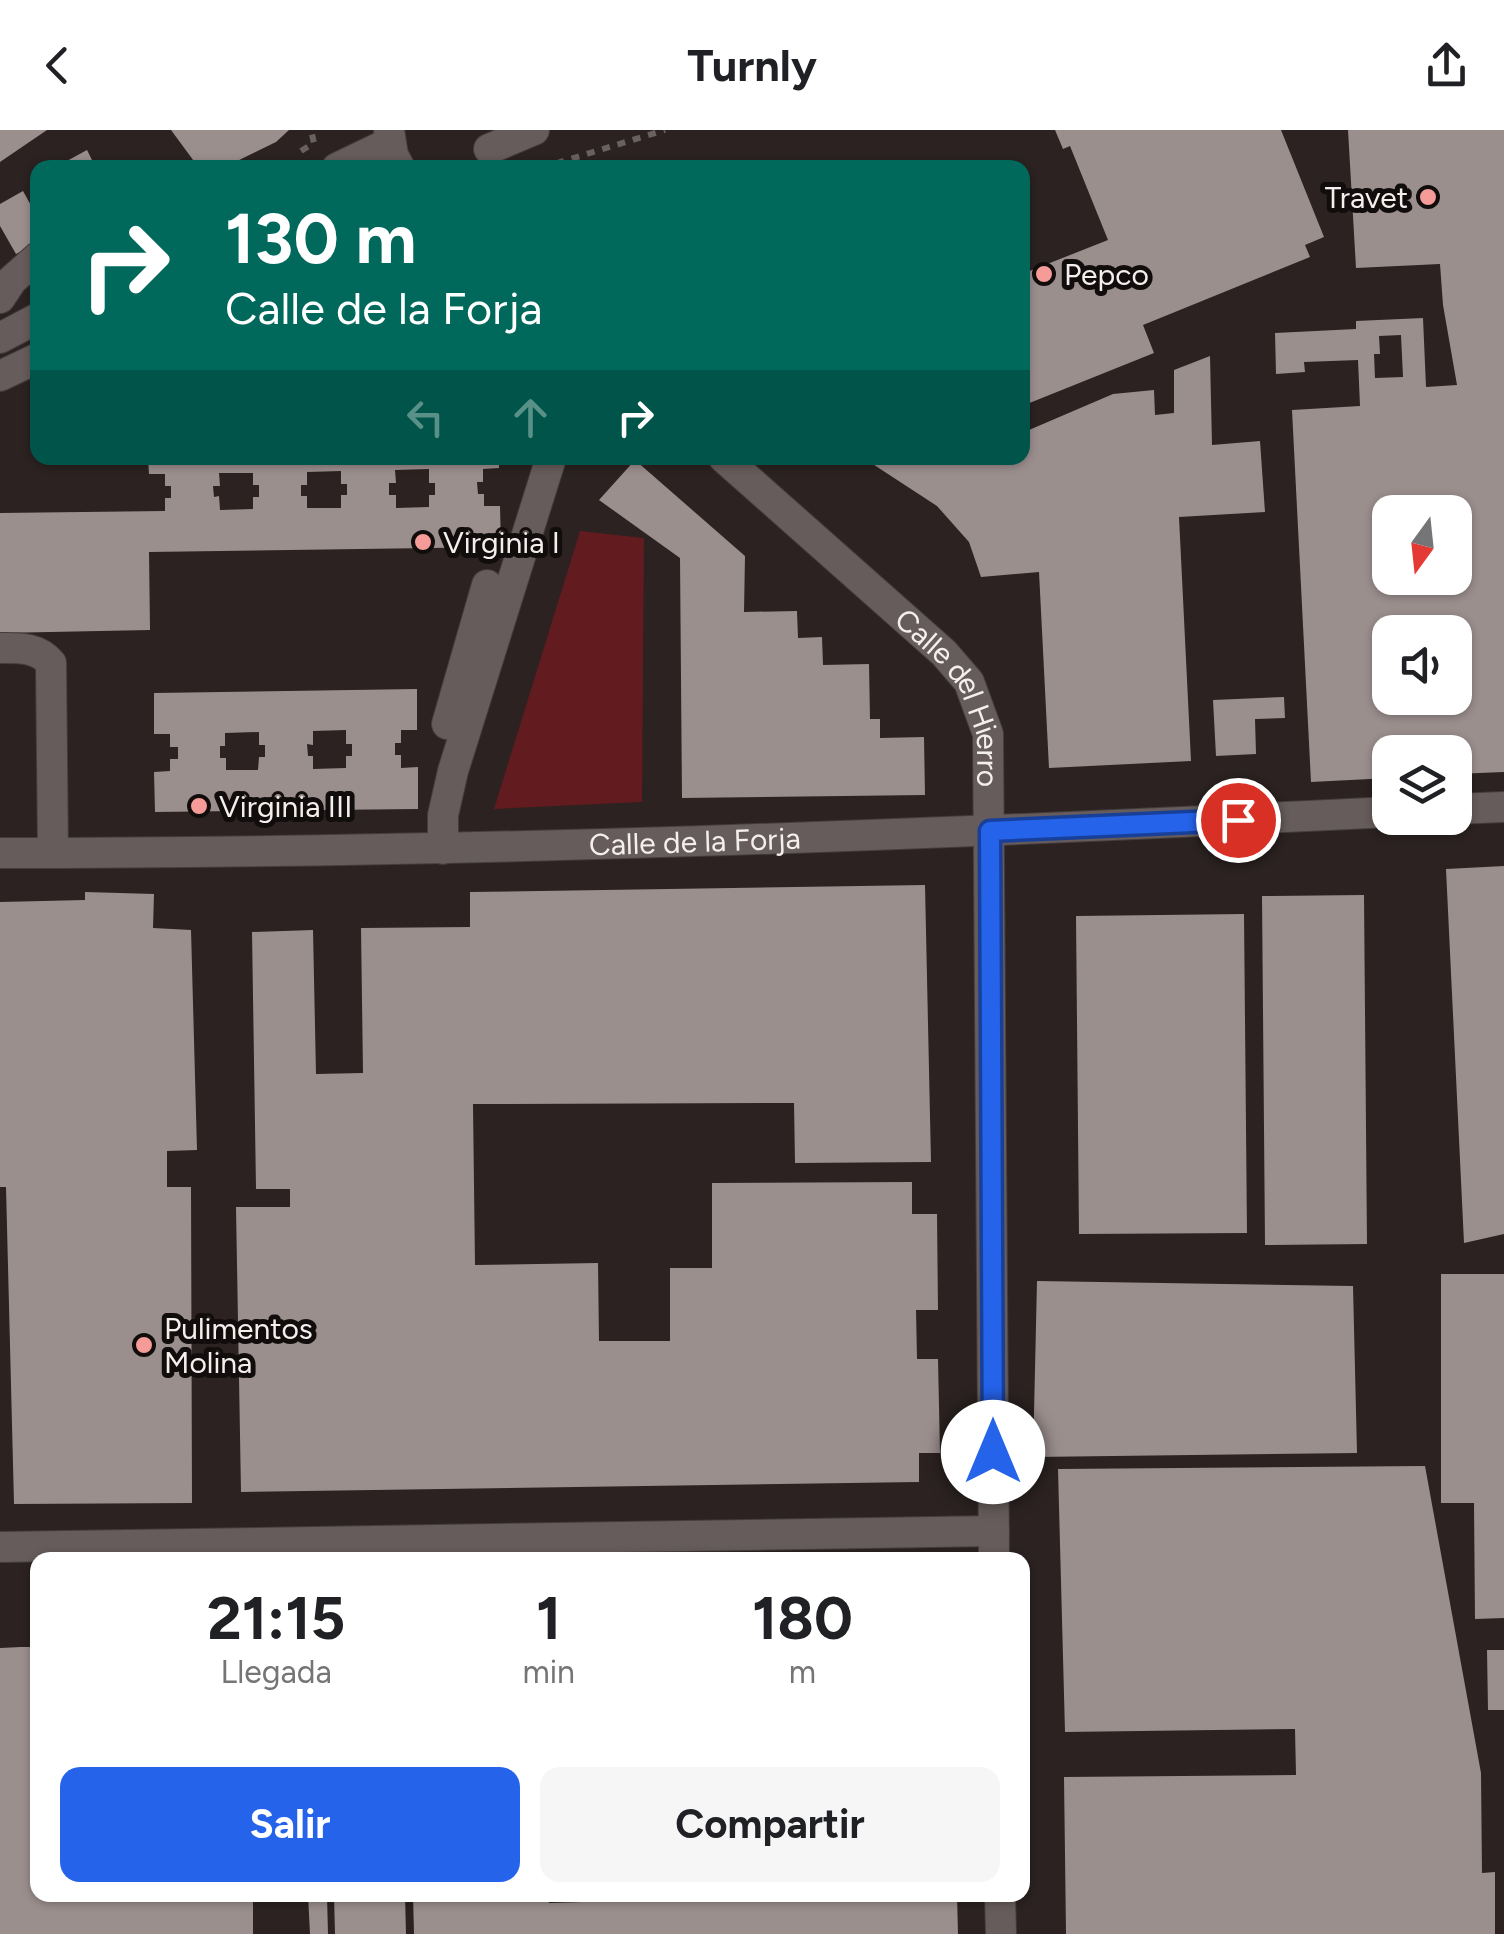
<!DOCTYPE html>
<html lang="es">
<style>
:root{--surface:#fff;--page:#f6f6f6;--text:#202124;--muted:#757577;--accent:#2563eb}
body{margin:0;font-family:Figtree,sans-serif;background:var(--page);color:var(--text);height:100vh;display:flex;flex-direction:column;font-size:38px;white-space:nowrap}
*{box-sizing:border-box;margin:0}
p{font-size:32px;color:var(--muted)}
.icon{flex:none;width:55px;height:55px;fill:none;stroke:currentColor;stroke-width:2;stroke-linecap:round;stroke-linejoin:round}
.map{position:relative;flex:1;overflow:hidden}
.details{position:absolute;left:30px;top:1422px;width:1000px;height:350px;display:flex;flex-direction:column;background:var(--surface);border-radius:20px;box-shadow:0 2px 8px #0004}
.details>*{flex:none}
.top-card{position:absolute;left:30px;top:30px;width:1000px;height:305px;border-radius:20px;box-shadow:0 2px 8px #0004;background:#00695c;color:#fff;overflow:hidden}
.needle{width:65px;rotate:195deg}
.controls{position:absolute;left:1372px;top:365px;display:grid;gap:20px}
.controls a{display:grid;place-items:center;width:100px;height:100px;border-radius:20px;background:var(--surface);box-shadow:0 2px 8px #0004;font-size:50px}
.pin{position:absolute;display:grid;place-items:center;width:85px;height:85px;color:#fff;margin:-42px;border:5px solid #fff;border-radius:50%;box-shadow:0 2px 10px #0007}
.me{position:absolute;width:110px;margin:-55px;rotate:0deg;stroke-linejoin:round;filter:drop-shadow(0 0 8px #0008)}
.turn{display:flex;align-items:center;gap:35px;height:210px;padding:0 30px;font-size:45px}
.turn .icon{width:130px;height:130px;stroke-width:2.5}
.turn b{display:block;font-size:70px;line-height:85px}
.lanes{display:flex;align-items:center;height:95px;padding:0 30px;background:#0003;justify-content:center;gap:50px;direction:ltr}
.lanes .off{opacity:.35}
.eta{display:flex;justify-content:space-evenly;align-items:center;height:170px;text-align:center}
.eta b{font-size:60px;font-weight:700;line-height:70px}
.primary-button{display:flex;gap:20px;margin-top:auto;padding:20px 30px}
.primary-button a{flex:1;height:115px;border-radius:20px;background:var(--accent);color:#fff;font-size:40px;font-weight:700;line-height:115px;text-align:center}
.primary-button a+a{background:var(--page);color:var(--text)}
header{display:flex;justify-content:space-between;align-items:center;height:130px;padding:0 30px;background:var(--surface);font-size:45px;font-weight:700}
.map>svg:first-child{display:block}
</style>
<header><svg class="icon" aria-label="back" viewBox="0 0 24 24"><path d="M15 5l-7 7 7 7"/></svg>Turnly<svg class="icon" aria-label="share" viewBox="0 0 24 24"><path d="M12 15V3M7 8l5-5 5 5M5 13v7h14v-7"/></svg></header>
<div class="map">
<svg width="1504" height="1804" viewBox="0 0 1504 1804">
<rect width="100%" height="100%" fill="#2b2221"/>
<path fill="#621b1e" d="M580,401L644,408L642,672L494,679Z"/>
<path fill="#9b8f8e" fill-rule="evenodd" d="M0,0H47L0,32Z
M171,0H289L276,12L223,38H199Z
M1055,0H1281L1324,107L1305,115L1310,127L1143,195L1154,223L1022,276V144L1108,110L1070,16L1063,19Z
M1348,0H1504V642L1455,644V622H1390V648L1311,652L1292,280L1360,276L1358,230L1304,232L1305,242L1276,244L1275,203L1356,199V191L1423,188L1426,257L1457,255L1443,175L1440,134L1356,138ZM1401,205L1403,247L1375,248L1374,224H1380L1379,206ZM1390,382H1455V448H1390ZM1390,502H1455V568H1390Z
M87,20L96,38H54Z
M23,61L38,88V113L16,124L0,96V74Z
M1210,226L1212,315L1260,311L1265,382L1179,387L1191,631L1049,638L1039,442L981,447L969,412L937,376L865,329L1022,328V303L1113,264L1154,260L1155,285L1174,283V240Z
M148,328H499V338L483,339V352H477L478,364H484V376H500L501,417L149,422L150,500L0,503V383L165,381V368H171V356H165V344H149ZM429,339V353H435V365H429V377L396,378V365H389V353H396L395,340ZM341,341V354H347V365H341V378H307V366H301V355H307V342ZM219,343H253V355H259V367H253V379L220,380L219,366L214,367L213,356H220Z
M635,330L745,426L744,482L797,481L798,508L822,507L823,535L869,534L870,589H880V608L924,607L925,665L682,668L680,428L599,370Z
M417,559V600H401V613H395V625H401V638L418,637V679L155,682L154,642L170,641V629H178V617H170V604H154V563ZM346,600V614H352V626H346V638L313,639V626H308L307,614L313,615V601ZM259,602V615H265V627H259L258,640H226V628H220V616H225V603Z
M1284,567L1285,588L1255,589L1256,624L1216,626L1213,570Z
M1504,736V1104L1464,1113L1446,739Z
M925,755L931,1032L795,1033L794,973L473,974L475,1135L598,1133L599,1211H670V1138H712V1053L912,1052V1084H937L938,1180H916L917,1229H938L940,1323H919V1352L241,1362L236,1077H290V1059H256L252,802L313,800L316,944L363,943L361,798L470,797V762Z
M85,762L154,764L153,798L191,800L197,1020L167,1021V1057H191L192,1373L14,1374L6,1057H0V772L85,770Z
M1364,765L1367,1114L1265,1115L1262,766Z
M1244,784L1247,1103L1079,1104L1076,786Z
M1441,1144H1504V1488L1475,1489L1474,1373H1441Z
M1037,1151L1353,1156L1357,1323L1033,1327Z
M1425,1336L1481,1643L1482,1743L1495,1742V1804H1066L1064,1647L1296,1645L1295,1599L1065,1602L1058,1339Z
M21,1517H38V1765H253V1804H0V1518Z
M1487,1520H1504V1580H1488Z
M308,1765H327L328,1804H310Z
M334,1765H405L406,1804H335Z
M413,1765H547L549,1773L620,1771V1765H957L958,1804H414Z"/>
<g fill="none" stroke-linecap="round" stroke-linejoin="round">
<g stroke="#453d3d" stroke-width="32">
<g id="minor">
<path d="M389,0L393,25L400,38"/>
<path d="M489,19L534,0"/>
<path d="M337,38L389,13"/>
<path d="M0,168L12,150L38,127"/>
<path d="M0,208L38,188"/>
<path d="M0,246L38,228"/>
<path id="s1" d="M724,328L944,523L969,552L988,604L994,1430"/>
<path d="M0,518C19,518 38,517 51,533L53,723"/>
<path d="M447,594L487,455"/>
<path d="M1455,679L1504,677"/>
<path d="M443,719V685L453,641L551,328"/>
<path id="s2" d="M0,723C464,723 927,705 1390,682"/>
<path d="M0,1417L994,1401"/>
<path d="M1000,1765L1001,1804"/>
</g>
</g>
<path stroke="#696160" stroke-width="6" stroke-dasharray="8 8" stroke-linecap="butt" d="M301,21L314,13L311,0
M541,38L665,0"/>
<use href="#minor" stroke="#675c5c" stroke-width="30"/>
</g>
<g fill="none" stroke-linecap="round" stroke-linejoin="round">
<g stroke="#184099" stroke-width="25">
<path id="route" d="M993,1322L990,701L1238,690"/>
</g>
<use href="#route" stroke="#2563eb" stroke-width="18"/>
</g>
<g fill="#f59b98" stroke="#110d0c" stroke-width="4">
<circle cx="1428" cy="67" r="10"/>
<circle cx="1044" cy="144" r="10"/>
<circle cx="423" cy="412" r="10"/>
<circle cx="199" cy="676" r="10"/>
<circle cx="144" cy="1215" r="10"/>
</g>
<g text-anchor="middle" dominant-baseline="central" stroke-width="10" stroke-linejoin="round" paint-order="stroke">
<g font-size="30" fill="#f4eeed" stroke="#110d0c" text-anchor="start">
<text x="1408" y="67" text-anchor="end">Travet</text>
<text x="1064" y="144">Pepco</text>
<text x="443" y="412">Virginia I</text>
<text x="219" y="676">Virginia III</text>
<text x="164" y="1198">Pulimentos<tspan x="164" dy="34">Molina</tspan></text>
</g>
<g font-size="30" fill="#f4eeed" stroke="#110d0c">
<text stroke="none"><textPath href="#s1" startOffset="338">Calle del Hierro</textPath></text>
<text stroke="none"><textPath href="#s2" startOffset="695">Calle de la Forja</textPath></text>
</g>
</g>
</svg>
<div class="controls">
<a><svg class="needle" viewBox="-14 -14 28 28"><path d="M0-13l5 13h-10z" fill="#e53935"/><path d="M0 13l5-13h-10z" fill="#757577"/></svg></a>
<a><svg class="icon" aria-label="sound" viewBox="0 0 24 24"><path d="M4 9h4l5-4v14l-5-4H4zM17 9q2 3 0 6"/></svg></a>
<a><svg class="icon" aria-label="layers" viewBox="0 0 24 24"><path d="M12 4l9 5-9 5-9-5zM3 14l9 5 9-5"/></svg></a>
</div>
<div class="pin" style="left:1238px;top:690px;background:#d93025"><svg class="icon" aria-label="arrive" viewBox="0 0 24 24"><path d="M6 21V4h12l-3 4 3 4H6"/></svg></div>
<svg class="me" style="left:993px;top:1322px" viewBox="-20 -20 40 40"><circle r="19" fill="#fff"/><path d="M0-13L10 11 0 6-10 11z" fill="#2563eb"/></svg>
<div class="top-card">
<div class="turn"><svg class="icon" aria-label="right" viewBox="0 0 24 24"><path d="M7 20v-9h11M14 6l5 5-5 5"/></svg><div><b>130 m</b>Calle de la Forja</div></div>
<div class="lanes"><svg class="icon off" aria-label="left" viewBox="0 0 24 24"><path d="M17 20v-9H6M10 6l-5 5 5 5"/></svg><svg class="icon off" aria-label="ahead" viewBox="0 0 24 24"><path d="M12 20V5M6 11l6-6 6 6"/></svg><svg class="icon" aria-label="right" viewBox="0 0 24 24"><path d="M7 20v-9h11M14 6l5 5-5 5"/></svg></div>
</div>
<section class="details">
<div class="eta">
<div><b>21:15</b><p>Llegada</p></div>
<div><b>1</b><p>min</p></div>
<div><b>180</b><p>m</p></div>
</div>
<div class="primary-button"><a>Salir</a><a>Compartir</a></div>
</section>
</div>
